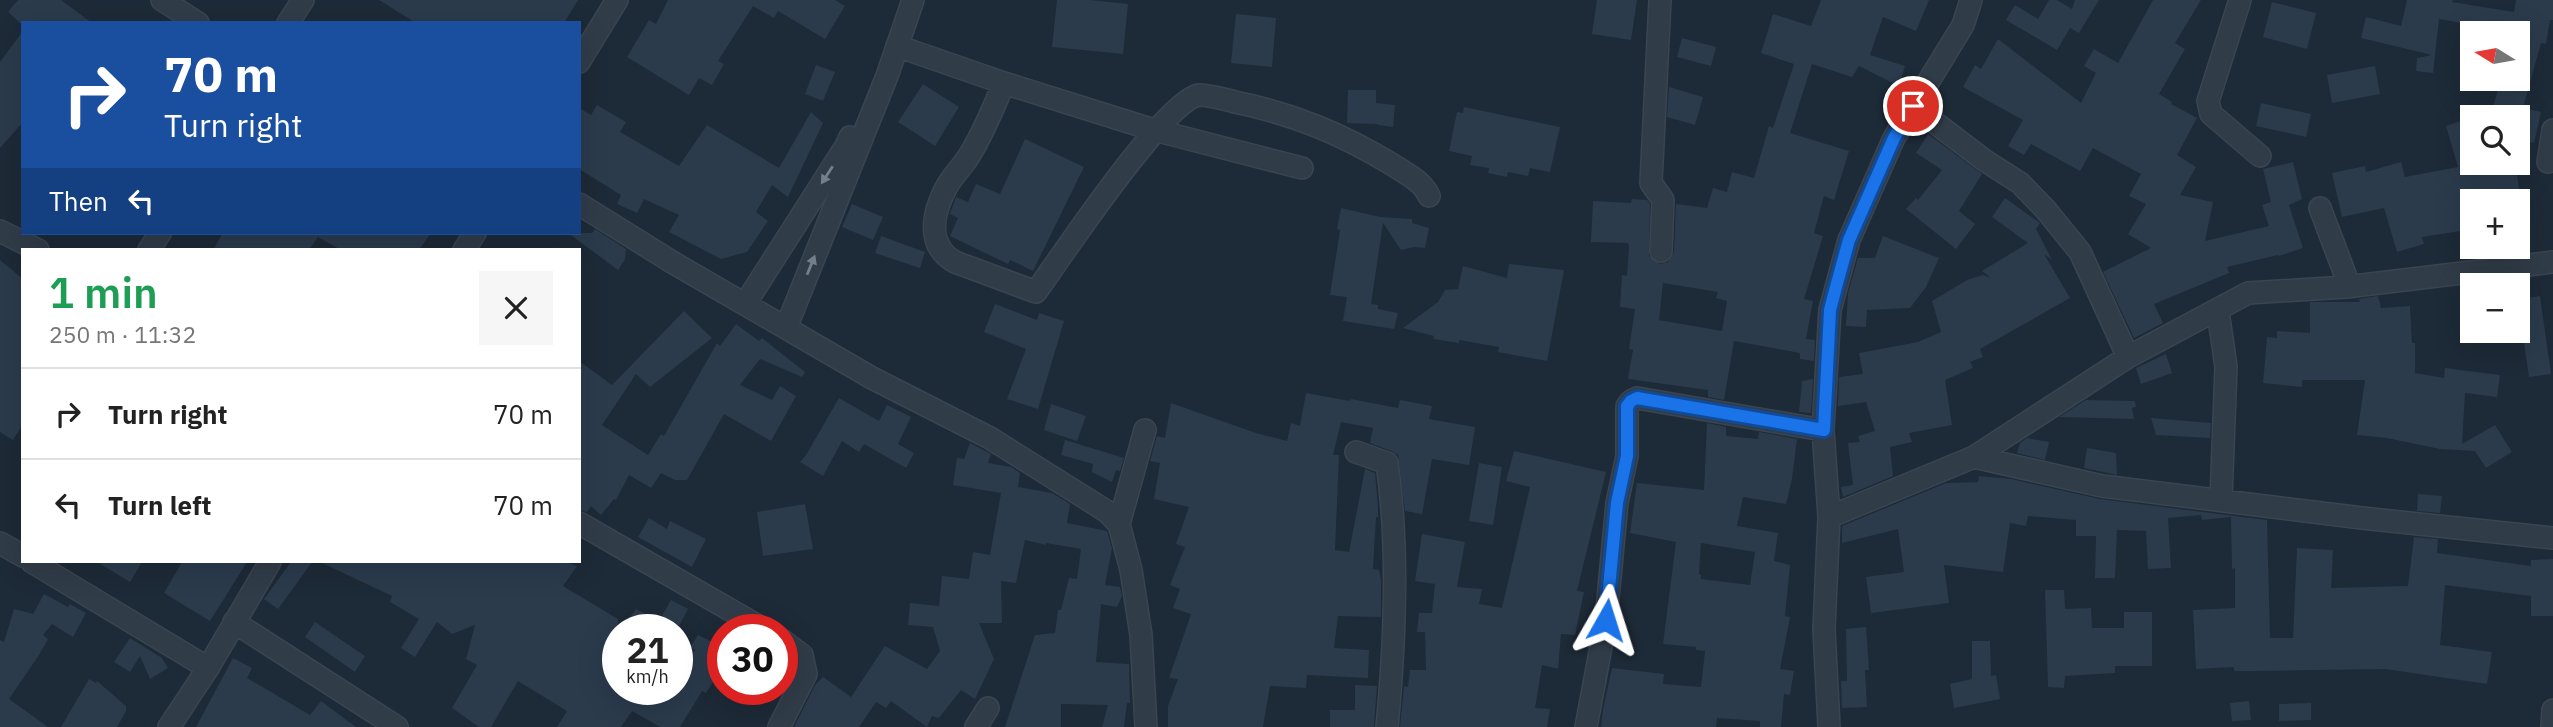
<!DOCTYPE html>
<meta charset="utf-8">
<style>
:root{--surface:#fff;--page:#f6f6f6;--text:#222;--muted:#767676;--line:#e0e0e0}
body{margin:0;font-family:"IBM Plex Sans",sans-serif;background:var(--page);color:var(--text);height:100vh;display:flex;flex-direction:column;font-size:26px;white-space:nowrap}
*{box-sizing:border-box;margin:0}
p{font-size:23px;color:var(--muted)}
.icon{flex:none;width:38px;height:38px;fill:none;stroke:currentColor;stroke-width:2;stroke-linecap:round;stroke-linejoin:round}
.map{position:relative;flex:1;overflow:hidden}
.drawer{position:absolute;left:21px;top:248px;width:560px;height:315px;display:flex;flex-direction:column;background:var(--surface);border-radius:0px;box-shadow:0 7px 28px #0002}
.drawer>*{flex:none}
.top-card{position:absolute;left:21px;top:21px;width:560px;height:214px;border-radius:0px;box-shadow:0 7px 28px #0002;background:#1a4fa0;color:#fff;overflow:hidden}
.needle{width:46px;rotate:281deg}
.buttons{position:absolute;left:2460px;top:21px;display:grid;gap:14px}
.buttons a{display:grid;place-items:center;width:70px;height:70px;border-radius:0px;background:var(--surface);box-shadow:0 7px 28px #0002;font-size:35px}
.speed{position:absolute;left:602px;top:614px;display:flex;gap:14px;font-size:35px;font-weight:700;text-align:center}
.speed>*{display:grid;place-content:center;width:91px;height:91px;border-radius:50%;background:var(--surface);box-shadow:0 7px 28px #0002;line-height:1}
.speed small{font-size:18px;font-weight:400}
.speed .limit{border:10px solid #d22;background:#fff;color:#111}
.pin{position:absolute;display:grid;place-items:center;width:60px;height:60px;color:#fff;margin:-30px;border:4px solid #fff;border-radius:50%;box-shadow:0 2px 7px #0007}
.me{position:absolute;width:77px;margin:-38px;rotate:6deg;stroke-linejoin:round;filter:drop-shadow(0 0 5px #0008)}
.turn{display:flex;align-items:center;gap:24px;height:147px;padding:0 28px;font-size:32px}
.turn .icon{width:91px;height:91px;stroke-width:2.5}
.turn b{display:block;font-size:49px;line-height:60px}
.then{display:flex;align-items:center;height:66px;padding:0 28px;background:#0003;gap:14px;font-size:26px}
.round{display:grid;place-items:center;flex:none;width:74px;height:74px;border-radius:0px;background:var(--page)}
.summary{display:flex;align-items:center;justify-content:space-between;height:119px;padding:0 28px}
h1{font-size:42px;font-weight:600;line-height:52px;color:#1e9e55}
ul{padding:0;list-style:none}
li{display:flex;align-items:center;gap:21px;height:91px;padding:0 28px;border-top:2px solid var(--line)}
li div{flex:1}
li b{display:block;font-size:26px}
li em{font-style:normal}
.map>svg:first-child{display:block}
</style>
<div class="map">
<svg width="2553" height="727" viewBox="0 0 2553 727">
<rect width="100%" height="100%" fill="#1d2a37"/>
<path fill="#2b3b4c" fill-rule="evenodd" d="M18,0H61L92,23H20L8,12Z
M379,0H578L564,23H416Z
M668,0H835L845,6L825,39L778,11L774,18L753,6L718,61L724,64L712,85L699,78L689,95L627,57L649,20L656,24Z
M1057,0H1090L1128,4L1123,54L1052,47Z
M1597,0H1637L1631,40L1592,34Z
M1821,0H1929L1916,31L1883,17L1870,55L1905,66L1899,86L1859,66L1852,77L1812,64L1790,133L1849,151L1834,200L1824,196L1814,233L1823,236L1804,299L1813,301L1806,339L1815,340L1814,361L1800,359V353L1734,341L1724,400L1708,397V390L1628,379L1633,350L1629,349L1635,309L1620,307L1622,275L1627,276L1629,246L1628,243L1591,242L1593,201L1631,203L1632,199L1647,200L1650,204L1649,256L1660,264L1668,262L1674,252L1676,204L1707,208L1713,188L1727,192L1732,172L1754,178L1769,126L1773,128L1794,64L1761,53L1773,14L1811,26ZM1663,283L1718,292L1716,298L1727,301L1722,331L1659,320Z
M2049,0H2057L2072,9L2075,0H2099L2079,33L2070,28L2057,50L2006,20L2015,5L2038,19Z
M2153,0H2201L2175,43L2185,49L2159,94L2172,102L2171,104L2197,118L2177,155L2196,167L2180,195L2213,202L2205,241L2269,226L2262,205L2271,202L2263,169L2293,162L2302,199L2289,205L2303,248L2279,256L2278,255L2227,267L2229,273L2154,304L2163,323L2134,338L2103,272L2151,248L2128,234L2146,204L2129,196L2141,174L2093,148L2080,171L2031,144L2024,155L2008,146L2023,120L1963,87L1975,65L1981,69L1998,39L2081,103L2096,73L2084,66L2094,49L2118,63Z
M2407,0H2453L2452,2L2514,12L2516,0H2553V20H2550L2546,44L2541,43L2523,108L2541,112L2534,143L2518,140V117H2490L2501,79H2518V33L2439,19L2433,73L2416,71L2417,58L2432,55L2361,38L2366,17L2401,26Z
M2272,2L2316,13L2307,49L2263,37Z
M1236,14L1276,18L1272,67L1231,63Z
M23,31V122L0,148V62Z
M1682,38L1716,47L1711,66L1677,57Z
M816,65L835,72L823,101L805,94Z
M2375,66L2380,94L2332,103L2327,75Z
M923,84L959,107L935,146L898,122Z
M1669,87L1703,97L1695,125L1667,117Z
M1348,90H1376V103L1395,105L1393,127L1378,125V124L1347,123Z
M2261,103L2311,114L2306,137L2256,126Z
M597,105L626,122L620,132L679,166L707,125L779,168L811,112L823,123L788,197L772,185L756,212L768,221L747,252L721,259L669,232L679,215L644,199L637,213L617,204L621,195L579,169V108L591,115Z
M1464,107L1560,127L1550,172L1530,168L1528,176L1508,172L1507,177L1488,173L1489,168L1470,165L1472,156L1449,151L1457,112L1463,113Z
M2473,117V163H2480L2482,174L2516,168L2521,201H2473V229L2422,237L2424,244L2397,252L2384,208L2342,217L2332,173L2365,166L2366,172L2401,162L2405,177L2458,167L2446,126Z
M1928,134L1982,174L1959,211L1975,224L1956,249L1906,209L1916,198L1918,200L1942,170L1916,153Z
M1025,139L1084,167L1033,271L1010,260L1008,264L950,236L958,218L950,214L956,197L968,202L976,184L1000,194Z
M2005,198L2040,223L2036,229L2052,260L2044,254L2070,298L1980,349L1983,357L1970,362L1973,368L1945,380L1952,425L1909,433L1912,442L1890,447L1893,476L1843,497L1841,487L1853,485L1848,443L1860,442L1858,436L1875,431L1866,402L1838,406L1839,377L1863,374L1859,353L1918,342L1941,332L1932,301L1967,280L1983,275L1991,278L1982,271L2028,243L1992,217Z
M852,204L883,217L873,240L842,227Z
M1341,208L1380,217L1412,219V223L1429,228L1425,248L1414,247L1401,250L1383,223L1371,304L1378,305V309L1398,313L1394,329L1343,321L1347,297L1330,295L1340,230L1337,229Z
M595,229L626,249L625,259L618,270L568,233H592Z
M223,233H431L419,250H341L318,237L309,250H213Z
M881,236L925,252L920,268L875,253Z
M1883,236L1939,258L1926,287L1910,308L1867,310L1866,327L1846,326L1848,293L1858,258H1875Z
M0,260L23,279V424L13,440L0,432Z
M1509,264L1564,270L1547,361L1498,352L1499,347L1459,340V343L1433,339L1434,336L1403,328L1438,302L1445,290L1458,289L1463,266L1507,278Z
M2378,296L2381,308L2410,306L2412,343H2415V373L2444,378L2445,368L2500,375L2497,397L2465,393L2462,444L2495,425L2512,452L2486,468L2475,451L2440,449L2387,438L2357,435L2365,380H2302V387L2263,383L2267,337L2277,338V331L2310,333V302H2360L2359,299Z
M2540,296L2551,374L2529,377L2518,300Z
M995,304L1037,320L1039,313L1064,321L1038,409L1007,399L1026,349L984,332Z
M684,311L712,338L650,387L636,374L602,425L648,455L661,434L664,436L717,343L720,346L736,324L759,341L762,338L805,372L802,377L760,359L740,385L772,400L780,386L796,396L771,441L724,414L687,480H675L661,473L651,488L629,475L616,500L614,499L601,515L591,506L587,512L579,510V361L612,385Z
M2166,354L2172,373L2141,384L2136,368Z
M1813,379L1811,413L1799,412L1802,381Z
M1306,393L1350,401L1351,399L1398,408L1400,400L1432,406L1429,419L1475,427L1469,465L1432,459L1422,514L1405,511L1398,455L1391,451L1370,443L1373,428L1341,422L1333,455H1339L1335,550L1349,552L1365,469L1375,473L1378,506V517H1376L1373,569L1379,570L1381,580V617L1338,616L1334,648L1369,650L1368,678L1307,675L1306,688L1270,686L1263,727H1168V706L1178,679L1169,678L1191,614L1173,608L1180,589L1170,585L1185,547L1176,544L1189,507L1154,499L1160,463L1150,461L1157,436L1165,438L1171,403L1256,433L1287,441L1291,423L1300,426Z
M839,398L879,421L887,405L911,417L898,444L914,453L906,468L864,444L859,452L842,441L823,476L800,462L806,455Z
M2086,400L2135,401L2136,407L2132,408L2134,419L2059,417Z
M1051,404L1086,416L1077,441L1044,430Z
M2151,418L2211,423L2210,438L2156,435Z
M1707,423L1726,427V436L1758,439L1759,432L1797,439L1792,479L1786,504L1743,497L1737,526L1778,533L1774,561L1790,565L1785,616L1790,617L1780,669L1794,671L1790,695L1784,694L1781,727H1760V721L1717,718L1716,727H1601L1603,709L1612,668L1664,674L1663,684L1701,687L1705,651L1696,650V647L1663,644L1676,542L1630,533L1637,483L1704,490ZM1701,543L1755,552L1750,585L1701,579V575L1699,574Z
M2027,438L2049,442L2045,460L2017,453L2020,443Z
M1065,440L1124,458L1120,471L1116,470L1112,482L1092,472L1093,464L1061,455Z
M970,443L991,454L988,463L1011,467L1020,473L1018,487L1052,493L1070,504L1067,523L1107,531L1112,548L1105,585L1120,587L1122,596L1117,607L1101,604L1096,662L1129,664L1130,703H1127L1124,727H1102L1108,705L1061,704V727H1005L1035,635L1055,633L1058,610H1061L1069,578L1077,579L1081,549L1046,543V545L1025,540L1016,583L1001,581L1002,623H979L994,659L975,699L961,690L939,718L932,716L927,727L891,701L886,708L876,702L859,727H794L815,685L823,677L851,697L885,646L927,669L940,651L933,627L908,625L910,603L939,606L942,576L969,579L973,552L990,555L1001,493L953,485L957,458L964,459Z
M2087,448L2116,453L2117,475L2084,468Z
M1514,451L1606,472L1577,591L1584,592L1575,635L1561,634L1558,669L1542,665L1535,708L1550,709L1547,727H1400L1404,686L1408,687L1410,670H1426L1425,632H1417L1419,613H1432L1435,584L1415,581L1422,534L1465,542L1457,587L1482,589L1479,604L1502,608L1530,487L1506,481Z
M1479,463L1502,467L1493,525L1469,521Z
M1979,476L2011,479L2100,499L2267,520L2270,638H2293L2297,548L2333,550L2331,588L2408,586L2414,537L2438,539L2437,553L2531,566V560L2553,559V616H2531V596L2445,585L2440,645L2492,652L2487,684L2385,669L2251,671H2234V667L2196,669L2193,610L2235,608V568L2232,569L2231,517L2202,520L2201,515L2168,518L2171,568L2148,569L2146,531L2117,530L2115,578H2095L2096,536H2076V520L2028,516L2026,526L2010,523L2003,572L1944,565L1949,603L1871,613L1866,577L1904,572L1898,529L1842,543V526L1946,483L1978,482Z
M2418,494L2442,496L2440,513L2417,511Z
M805,504L813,549L763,556L757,512Z
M649,518L667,529L670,521L706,539L692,567L638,537Z
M97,562H142L130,582Z
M182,562H247L210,621L164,593Z
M291,562H312L278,609L264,599Z
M320,562H565L577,566L563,586L618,619V690H677V678L695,650L690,647L698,635L723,647V666L706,693L702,691L680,727H660L632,711L621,727H557L567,711L518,681L491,727H479L452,708L477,665L466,659L475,625L452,634L437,622L415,657L401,648L419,619L390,602L392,596Z
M2045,590H2064L2065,609L2091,608L2092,628H2124V612H2152V666H2115V673L2065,676L2064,688L2048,687Z
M44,594L68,607L70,604L86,613L73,637L52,624L43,635L48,639L39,655L9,699L48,727H0V640L4,642L14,609L33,614Z
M671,600L688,609L677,630H621L636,609L659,621Z
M315,622L365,656L355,672L305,637Z
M1866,627L1869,670H1865L1867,707L1842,708L1841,681H1847L1846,629Z
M130,638L162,658L168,668L150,679L140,656L130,672L114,662Z
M1972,641H1990L1991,676L1996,675L2000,699L1954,708L1950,684L1972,679Z
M233,658L252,668L247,678L310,715L321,701L356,727H196Z
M89,679L96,683L97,681L126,706V711L117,727H61Z
M1355,685L1377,686L1374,727H1330V710H1355Z
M2249,701L2251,720L2232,721L2230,703Z
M2311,703V720L2279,721V704Z"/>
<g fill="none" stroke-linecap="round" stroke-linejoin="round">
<g stroke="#3a4551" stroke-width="24">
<path id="minor" d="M162,0L198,23
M1660,0L1651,183L1663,200L1661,251
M2240,0L2208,101L2211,114L2260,156
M288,23L303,0
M897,46L1004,83L1154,130L1302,168
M579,62L617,0
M1004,83C994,106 985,129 972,151C965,164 954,174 947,186C933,212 925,245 955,262L1036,292C1063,254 1162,105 1198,95C1211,95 1223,99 1235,102C1294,114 1342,134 1393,165C1407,174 1422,181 1429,196
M1913,106L1984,160L2020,183L2046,210L2080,252L2128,357
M2548,162L2553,130
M579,204L672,262L872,378L990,438L1106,511L1119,524L1131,570L1141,635L1146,727
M2320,208L2345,274L2346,287
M0,231L38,250
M149,250L160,233
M464,250L475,233
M745,304L846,146L850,137
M2218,311L2226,367L2221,499
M786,328L887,76L913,0
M1356,452L1387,463C1399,546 1395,643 1387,727
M1974,457L2102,486L2362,518L2553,538
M1829,517L1974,457L2128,357L2248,293L2346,287L2553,262
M579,523L765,630
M1119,524L1145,430
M0,543L23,556
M32,562L208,668
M234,622L397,727
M169,727L208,668L270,562
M779,727L806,674L802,655L782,640
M976,727L988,708
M1586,727L1606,620L1617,503L1627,456V406L1631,401L1637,398L1823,430
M1829,727L1824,629L1829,517L1823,430L1830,310L1849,240L1894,138L1963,25L1971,0
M2552,727L2553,710"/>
</g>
<use href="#minor" stroke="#303c48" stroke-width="21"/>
</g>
<defs><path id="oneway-solid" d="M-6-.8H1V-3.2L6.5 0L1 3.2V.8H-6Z" transform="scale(1.75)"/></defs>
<g fill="#737f8d">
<use href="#oneway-solid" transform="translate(827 175) rotate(123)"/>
<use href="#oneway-solid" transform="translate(811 265) rotate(-68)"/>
</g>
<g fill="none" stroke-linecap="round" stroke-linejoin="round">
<g stroke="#114b97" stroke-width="18">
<path id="route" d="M1606,620L1617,503L1627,456V406L1631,401L1637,398L1824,430L1830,310L1836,287L1849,240L1894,138L1913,106"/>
</g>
<use href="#route" stroke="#1a73e8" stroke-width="12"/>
</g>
</svg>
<div class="buttons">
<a><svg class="needle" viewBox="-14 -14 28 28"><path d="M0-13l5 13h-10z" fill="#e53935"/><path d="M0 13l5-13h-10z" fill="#767676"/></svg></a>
<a><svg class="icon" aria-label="search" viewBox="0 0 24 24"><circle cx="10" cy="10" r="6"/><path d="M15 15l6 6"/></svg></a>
<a>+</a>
<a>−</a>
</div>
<div class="speed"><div>21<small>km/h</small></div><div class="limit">30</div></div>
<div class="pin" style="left:1913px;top:106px;background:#d93025"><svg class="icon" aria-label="arrive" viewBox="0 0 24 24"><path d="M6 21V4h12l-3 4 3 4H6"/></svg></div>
<svg class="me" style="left:1606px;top:620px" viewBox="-20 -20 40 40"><path d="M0-17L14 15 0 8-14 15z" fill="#1a73e8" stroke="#fff" stroke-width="4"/></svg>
<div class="top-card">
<div class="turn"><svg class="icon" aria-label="right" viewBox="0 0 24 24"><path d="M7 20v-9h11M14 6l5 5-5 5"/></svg><div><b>70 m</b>Turn right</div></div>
<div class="then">Then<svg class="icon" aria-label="left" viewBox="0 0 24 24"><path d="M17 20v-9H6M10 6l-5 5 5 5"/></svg></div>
</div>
<section class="drawer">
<div class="summary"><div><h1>1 min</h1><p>250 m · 11:32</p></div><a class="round"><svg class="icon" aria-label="close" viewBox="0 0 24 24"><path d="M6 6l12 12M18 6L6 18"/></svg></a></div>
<ul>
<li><svg class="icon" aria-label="right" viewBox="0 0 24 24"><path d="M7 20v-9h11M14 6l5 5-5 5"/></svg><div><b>Turn right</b></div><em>70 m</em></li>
<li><svg class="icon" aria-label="left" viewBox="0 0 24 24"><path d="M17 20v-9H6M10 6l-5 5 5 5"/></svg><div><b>Turn left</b></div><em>70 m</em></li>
</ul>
</section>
</div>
